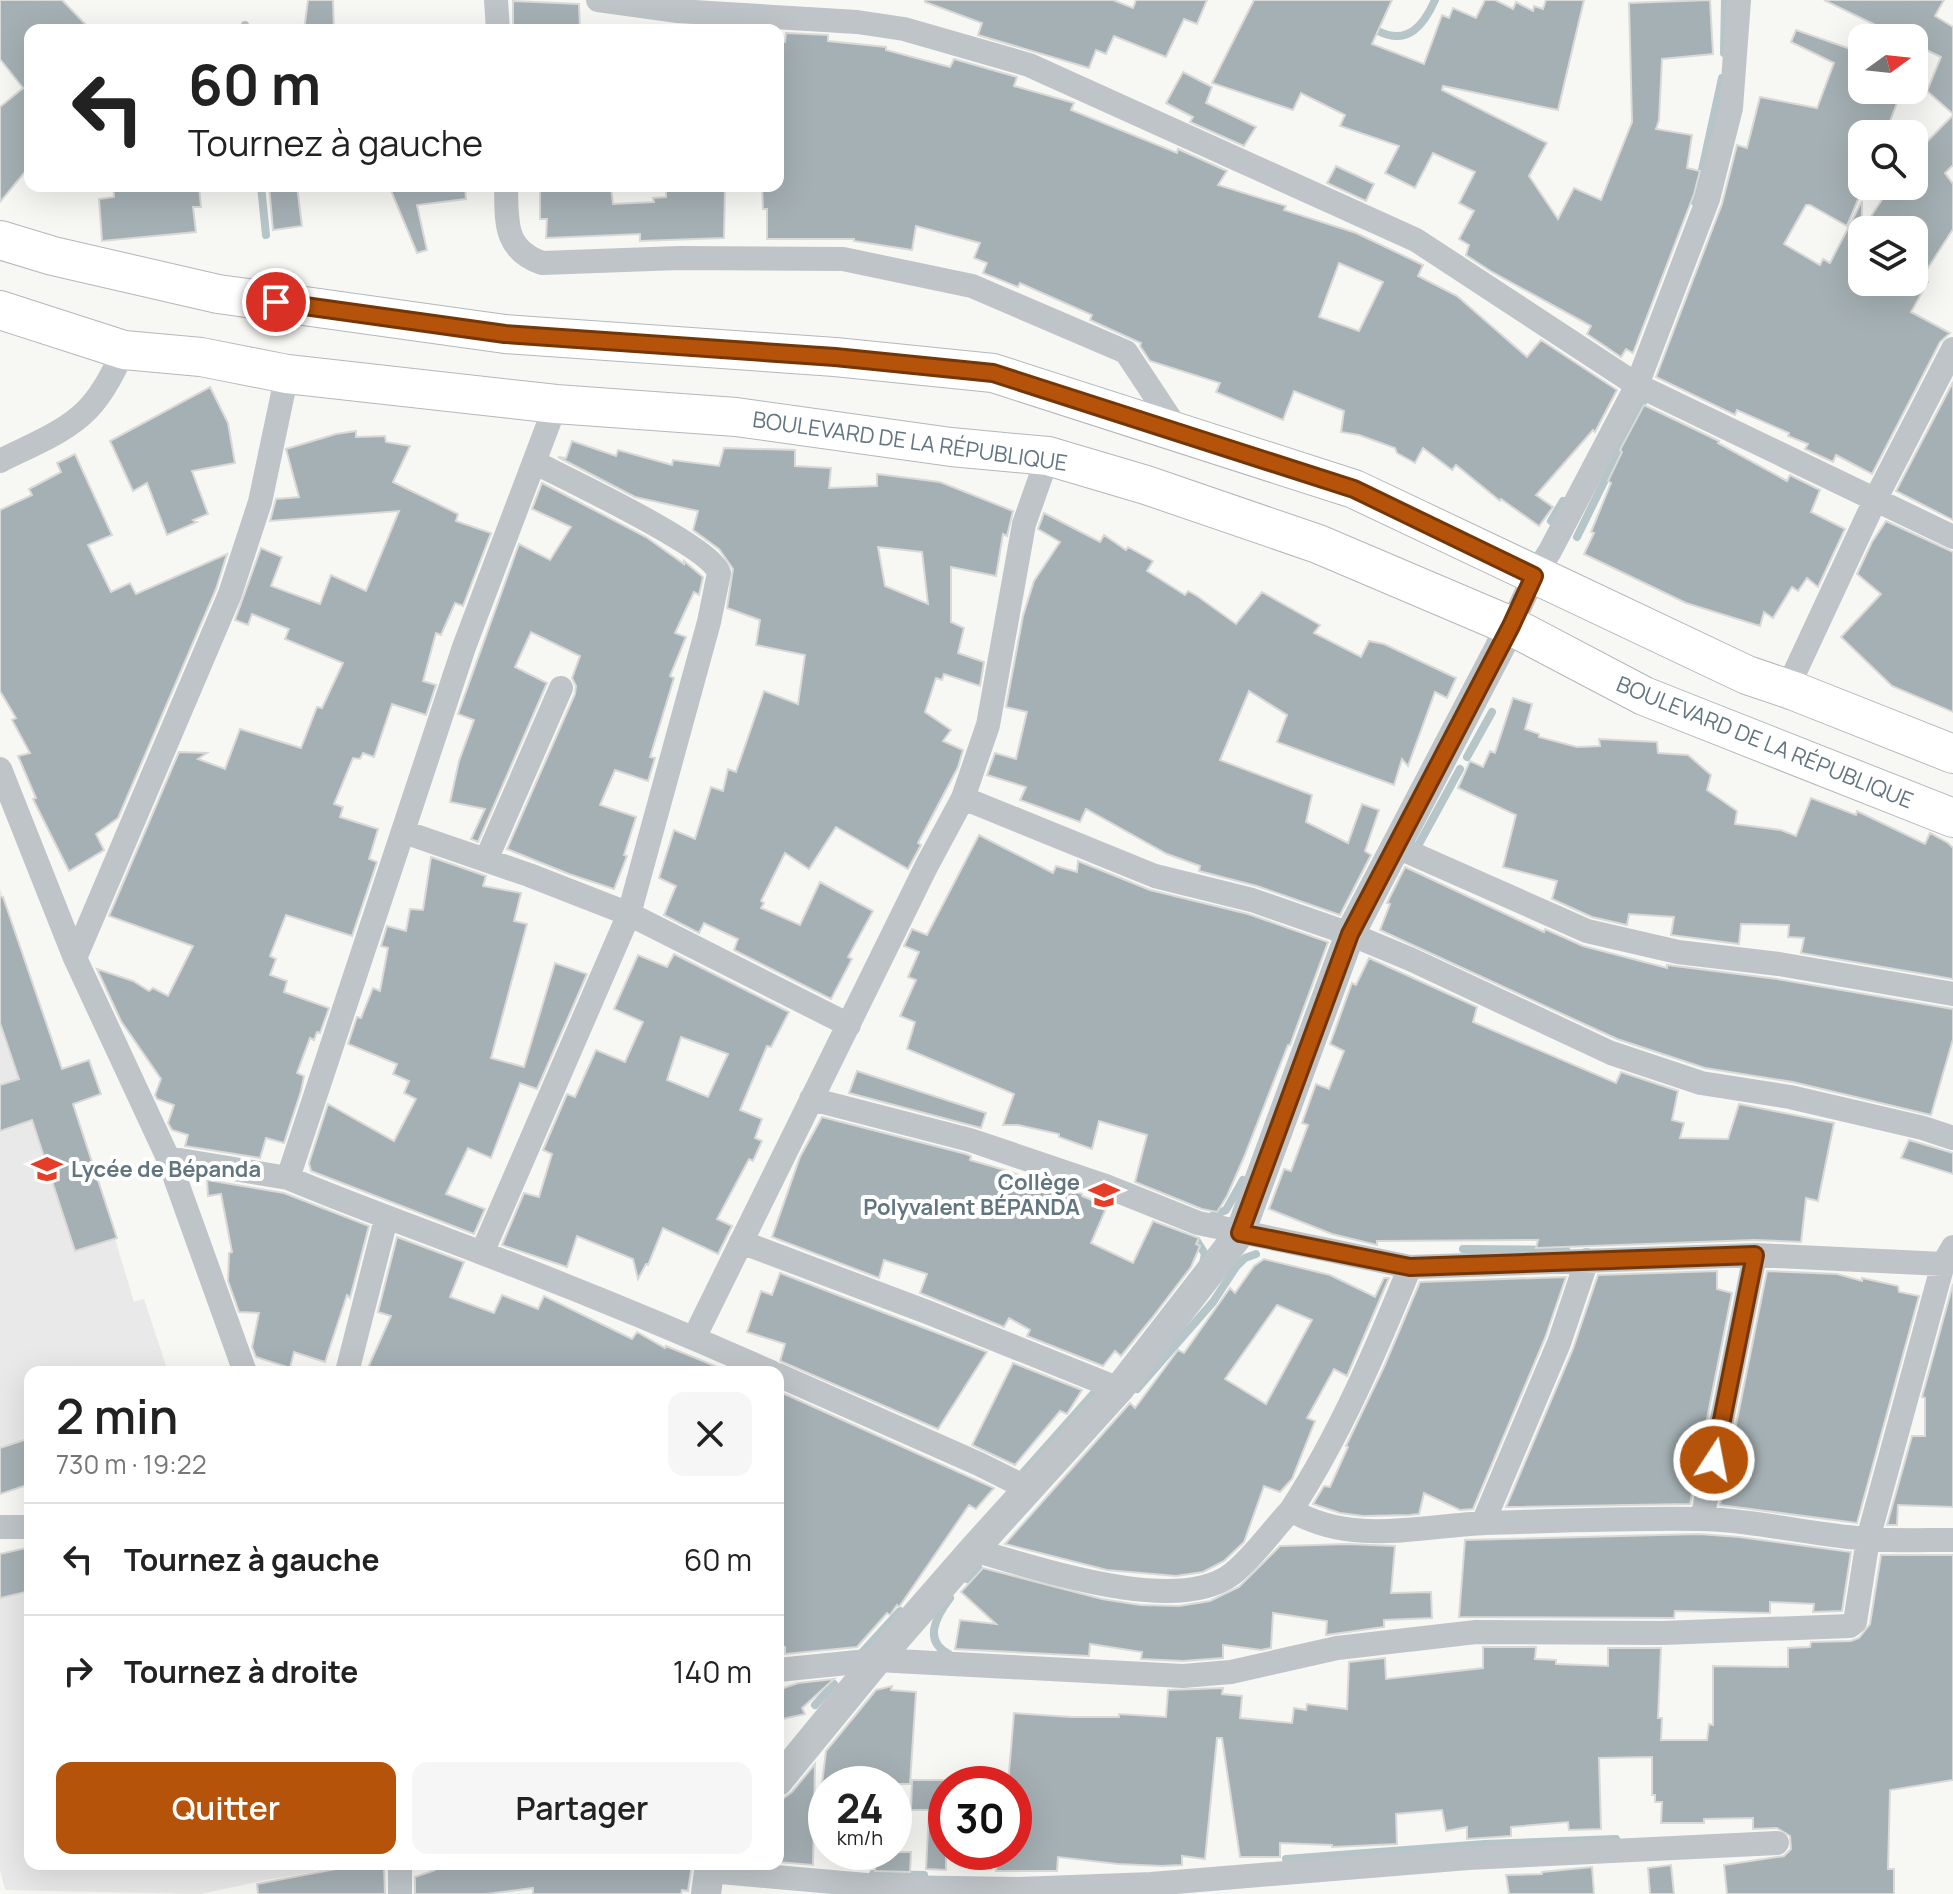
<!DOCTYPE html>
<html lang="fr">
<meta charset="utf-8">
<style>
:root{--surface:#fff;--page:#f6f6f6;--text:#222;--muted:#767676;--line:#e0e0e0;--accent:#b45309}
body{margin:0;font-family:Manrope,sans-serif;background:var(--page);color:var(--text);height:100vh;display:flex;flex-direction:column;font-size:30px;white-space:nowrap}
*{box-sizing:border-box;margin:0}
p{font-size:26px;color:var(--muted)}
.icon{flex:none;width:44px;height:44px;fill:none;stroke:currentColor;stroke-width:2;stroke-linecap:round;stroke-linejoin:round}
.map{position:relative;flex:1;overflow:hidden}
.sheet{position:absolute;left:24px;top:1366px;width:760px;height:504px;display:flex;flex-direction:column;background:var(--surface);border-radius:16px;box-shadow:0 8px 32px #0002}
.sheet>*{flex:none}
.banner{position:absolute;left:24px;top:24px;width:760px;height:168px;border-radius:16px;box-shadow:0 8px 32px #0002;background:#fff;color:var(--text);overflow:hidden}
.needle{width:52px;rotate:75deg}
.controls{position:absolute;left:1848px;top:24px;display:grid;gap:16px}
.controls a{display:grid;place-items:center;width:80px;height:80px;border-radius:16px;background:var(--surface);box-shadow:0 8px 32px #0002;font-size:40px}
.speed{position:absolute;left:808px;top:1766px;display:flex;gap:16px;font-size:40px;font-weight:700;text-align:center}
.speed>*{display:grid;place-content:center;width:104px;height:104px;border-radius:50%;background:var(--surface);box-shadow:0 8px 32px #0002;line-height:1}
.speed small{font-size:20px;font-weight:400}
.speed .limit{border:12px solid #d22;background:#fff;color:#111}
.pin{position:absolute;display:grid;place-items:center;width:68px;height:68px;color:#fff;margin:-34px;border:4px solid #fff;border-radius:50%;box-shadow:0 2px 8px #0007}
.me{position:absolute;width:88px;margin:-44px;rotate:11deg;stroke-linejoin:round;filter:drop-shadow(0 0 6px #0008)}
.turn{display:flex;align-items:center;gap:28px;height:168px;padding:0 32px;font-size:36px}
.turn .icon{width:104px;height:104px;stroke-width:2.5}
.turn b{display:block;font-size:56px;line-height:68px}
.round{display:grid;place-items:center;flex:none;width:84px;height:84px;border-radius:16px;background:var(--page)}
.head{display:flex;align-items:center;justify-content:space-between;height:136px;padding:0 32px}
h1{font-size:48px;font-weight:600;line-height:60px}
.button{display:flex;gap:16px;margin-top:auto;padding:16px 32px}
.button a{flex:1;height:92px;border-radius:16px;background:var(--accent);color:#fff;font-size:32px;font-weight:600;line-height:92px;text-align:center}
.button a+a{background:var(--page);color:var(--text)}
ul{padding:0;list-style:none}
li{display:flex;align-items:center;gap:24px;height:112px;padding:0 32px;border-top:2px solid var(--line)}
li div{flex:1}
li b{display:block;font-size:30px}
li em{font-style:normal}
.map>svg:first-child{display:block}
</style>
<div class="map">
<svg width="1953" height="1894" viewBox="0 0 1953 1894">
<rect width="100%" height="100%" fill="#f7f7f4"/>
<path fill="#e8e9e8" d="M0,888L117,1238L115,1239L134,1302L144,1299L168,1372H30V1484L0,1494Z
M30,1547V1864H361L265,1880L201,1894L5,1890L0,1869V1554Z"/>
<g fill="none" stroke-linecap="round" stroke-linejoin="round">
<path stroke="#b6c5c7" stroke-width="8" d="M245,25V30
M1378,31C1408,46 1424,25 1435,0
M1724,53L1725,0
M261,186L266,235
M1695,202L1722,78
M1551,521L1563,501
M1577,537L1647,394
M1467,757L1492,712
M1420,842L1460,769
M1208,1218L1226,1210L1243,1180
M1197,1241L1205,1254L1203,1263
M1463,1249L1566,1250
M1137,1389L1213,1302L1236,1267L1245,1258L1256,1254
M1022,1474L1094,1393
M967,1579L978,1567
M949,1654C922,1641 937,1615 950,1598
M858,1657L900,1611
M815,1705L834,1684
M1286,1859L1485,1844L1616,1839
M873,1874L924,1875"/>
</g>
<path fill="#a5b0b4" stroke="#d9d9d7" stroke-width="2" fill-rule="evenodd" d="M0,0H62L91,30H30V166L0,202V107L23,88L0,59Z
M308,0H333L334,30H304Z
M925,0H1113L1133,8L1136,0H1207L1197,24L1184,19L1166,57L1114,36L1106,54L1096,50L1089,68L978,35L982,23L925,2Z
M1254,0H1392L1372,44L1424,64L1442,15L1449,18L1453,8L1476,18L1485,0H1495L1513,9L1516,2L1533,11L1534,6L1543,9L1546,0H1584L1558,110L1443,86L1442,90L1547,143L1529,176L1558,219L1574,188L1601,200L1632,122L1629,3L1710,0L1713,54L1662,59L1659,120L1656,129L1692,135L1687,168L1700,171L1694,194L1633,353L1626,349L1621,357L1587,334L1591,326L1492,272L1466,255L1469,245L1459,239L1474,211L1459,203L1475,172L1433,153L1415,188L1385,173L1399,146L1340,126L1345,115L1301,93L1293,110L1212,83Z
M1824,0H1944L1935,16L1953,27V114L1927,91L1941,57L1914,44V38H1902Z
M513,1L579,4L580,30H513Z
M1796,30L1862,53V90H1902L1885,134H1862V190L1847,226L1810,205H1806L1784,244L1820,265L1823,259L1830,263L1862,201V282H1914V230H1862L1891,186H1914V155L1953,115V165L1945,173L1953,184V229L1919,282H1928L1911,312L1950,333L1940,342L1872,474L1836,455L1833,462L1805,449L1808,444L1788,436L1789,433L1737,410L1735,415L1656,377L1722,204L1737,145L1747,148L1760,97L1817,108L1834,63L1791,42Z
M786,33L828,35V41L886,47V50L950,67L954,59L1017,77L1014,86L1074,103L1071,110L1177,153L1178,149L1227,171L1218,185L1286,206L1284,210L1356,233L1423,265L1418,276L1457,296L1527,357L1541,340L1617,390L1595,432L1593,430L1536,495L1553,507L1539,526L1501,499L1500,501L1456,465L1452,470L1423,448L1415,463L1397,453L1395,448L1359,435L1341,432L1344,411L1294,391L1283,420L1216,392L1220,383L1150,361L1140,346L1141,343L1090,320L1092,315L1020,283L1018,287L983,273L987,263L974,258L980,243L916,226L912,250L854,241V239H767V209H763L762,186H778V42H785ZM1339,263L1383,282L1359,331L1319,317Z
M1183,72L1212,87L1206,103L1256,127L1244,146L1190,122L1193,117L1166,103Z
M1336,166L1374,184L1366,201L1327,183Z
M113,186H199L201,207H193L196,232L102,241L99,199L114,197Z
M269,186H297L302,226L273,230Z
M389,186H465L466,199L417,205L427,250L417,253Z
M540,186H611L613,204L654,202L653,198L666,197V186H725L724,238L640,241V234L546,238L547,219H540Z
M1953,382V520L1896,491Z
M210,387L228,423L235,463L192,471L208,514L193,520L197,522L167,535L147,483L133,491L110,441Z
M1644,405L1719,441L1718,443L1787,481L1790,475L1820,490L1811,512L1845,529L1818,587L1807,578L1798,591L1792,587L1773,618L1764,612L1760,626L1686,603L1584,554L1594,533L1591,532L1611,483L1608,481L1622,452L1620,450Z
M356,431V437L385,436L386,442L410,446L393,482L458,514L456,521L491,533L463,606L455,603L441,635L436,633L423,681L436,685L426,715L392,704L374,757L363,753L360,759L353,758L334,804L343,807L340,817L378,829L369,859L377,862L352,936L286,915L270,956L276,959L270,975L287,981L284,992L329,1008L320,1033L317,1032L314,1040L310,1038L297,1073L304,1076L301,1091L284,1143L266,1138L260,1158L185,1146L188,1135L172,1130L168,1123L174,1105L157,1099L155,1095L161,1079L121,1021L97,969L133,981L149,991L153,988L168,996L193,946L109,916L179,752L207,753L198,759L225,769L240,729L301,748L317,707L322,708L343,663L285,639L289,629L252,614L248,625L235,620L261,548L282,557L271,586L320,604L331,575L366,591L399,511L270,521L276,499L299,497L286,449L336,434Z
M572,441L616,456L618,450L672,465L673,460L719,466L724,448L795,450V466L831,468L829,488L877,486V474L940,482L1013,511L1007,536L1003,534L996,576L951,567V622L964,628L958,653L984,662L980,686L944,674L942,680L936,678L925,712L951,730L943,741L963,750L958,767L918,843L921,845L908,869L836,827L809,869L785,853L761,901L764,903L761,908L800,925L820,882L873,911L848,957L852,959L831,999L734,950L738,939L704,923L699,933L664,915L676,886L659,878L674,830L695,839L711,787L723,791L728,769L736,772L764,691L798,704L805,655L756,645L760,620L727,608L733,569L719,549L693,530L698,511L635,497L558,457L566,458ZM878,547L922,552L928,604L885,586Z
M75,454L112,535L88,545L111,592L130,583L136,594L227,554L216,589L118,818L96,834L104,850L69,871L33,799L36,798L18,756L30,753L12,720L16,718L0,691V510L32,495L29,489L61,472L57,463Z
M542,483L646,537L684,564V561L703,577L699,595L694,592L675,633L686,637L670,676L674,678L650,757L655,758L648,781L615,770L600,805L636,817L624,855L627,856L614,889L569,874L507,849L575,694L576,686L572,678L580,656L531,632L515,667L547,683L478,842L471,839L485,809L450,802L459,761L474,720L458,714L519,544L550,560L571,527L532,509Z
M1044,513L1100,542L1104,535L1126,550L1128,547L1153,561L1147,571L1185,595L1188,591L1197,596L1236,624L1262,592L1320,625L1314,633L1361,657L1369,641L1384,644L1456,678L1447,698L1435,692L1408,766L1402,759L1394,785L1277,742L1287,715L1249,691L1220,760L1312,795L1306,822L1348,843L1362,804L1379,810L1365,851L1371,855L1340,915L1257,886L1199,871L1200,866L1167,854L1086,809L1080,822L1020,800L1026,787L987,775L995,753L1016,759L1027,712L1006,707L1023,616L1034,581L1060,542L1038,529Z
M1886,521L1953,552V712L1892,686L1841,637L1881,594L1857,574L1872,542Z
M1513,698L1532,704L1525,729L1539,734V737L1577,747L1600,746L1599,739L1657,742L1658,753L1688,755L1711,775L1707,790L1737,811L1735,824L1781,830L1796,836L1811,798L1856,815L1857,811L1925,844L1930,833L1948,843L1953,848V979L1801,953L1804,938L1788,937L1789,925L1741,924L1739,944L1671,935L1674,917L1629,914L1627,925L1592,917L1552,899L1557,881L1503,867L1516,815L1458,788L1470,761L1483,767L1490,751L1495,753Z
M979,835L1053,873L1056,866L1077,872L1078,861L1150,890L1248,914L1328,942L1290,1045H1288L1244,1157L1227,1196L1217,1212L1202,1209L1135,1182L1147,1135L1099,1121L1092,1149L1059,1137V1134L1018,1125H1003L1014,1094L907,1049L915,1022L900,1016L916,980L908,977L919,952L904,946L912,929L927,935Z
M431,857L486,876L483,886L521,893L514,921L527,924L491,1058L524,1067L555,963L587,974L537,1089L520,1083L491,1158L468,1148L446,1194L485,1209L474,1234L311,1171L309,1163L328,1104L394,1141L416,1099L404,1093L409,1081L393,1074L397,1064L348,1044L357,1017L361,1018L373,988L380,991L388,948L381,946L387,926L406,931L410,909L423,910Z
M1405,867L1544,932L1545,929L1583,946L1667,968V965L1777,979L1953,1009V1039L1931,1115L1793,1082L1705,1068L1617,1039L1380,930L1390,904L1387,903Z
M0,897H3L62,1069L89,1060L101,1094L73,1104L117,1238L75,1251L32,1120L0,1131V1085L19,1079L0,1023Z
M674,954L789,1012L771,1047L767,1046L740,1110L762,1119L755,1138L762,1141L753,1161L749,1159L717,1219L732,1226L718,1254L663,1228L648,1265L646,1264L638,1279L633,1259L577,1236L567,1267L502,1245L524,1193L539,1197L552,1154L543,1150L567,1094L575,1097L596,1050L625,1062L643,1022L614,1009L638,955L667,967ZM681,1037L728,1054L708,1097L667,1080Z
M1369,958L1477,1007L1473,1022L1616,1083L1621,1072L1678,1091L1672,1120L1684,1123L1680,1138L1728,1139L1739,1104L1834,1123L1818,1201L1806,1198L1801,1242L1754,1240L1536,1248L1538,1240L1377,1241V1245L1332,1234L1269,1209L1284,1169L1291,1171L1308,1125L1302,1123L1316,1084L1329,1089L1344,1051L1330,1044L1352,983L1356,985Z
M857,1071L986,1113L981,1128L849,1093Z
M822,1117L966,1154L971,1156L970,1160L1008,1171L1055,1189L1056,1185L1082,1194V1196L1107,1206L1091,1243L1133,1263L1153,1221L1199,1238L1196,1244L1200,1246L1191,1267L1152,1318L1121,1356L1115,1351L1103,1366L1027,1336L1030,1330L1009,1318L1004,1327L920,1293L927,1274L884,1260L879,1278L772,1237L800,1157Z
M1909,1140L1953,1153V1174L1901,1158Z
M207,1180L284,1193L369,1226L350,1298L347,1295L325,1362L294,1352L290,1368L256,1357L252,1347L259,1313L239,1312L228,1281L229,1253L232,1252L221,1194L208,1196Z
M397,1237L464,1262L450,1297L494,1313L502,1295L538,1309L544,1296L632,1339L637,1332L665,1348L666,1346L730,1372H366L391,1316L378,1312Z
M1264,1259L1330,1275L1375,1297L1384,1278H1389L1347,1376L1334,1369L1307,1418L1315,1421L1292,1479L1280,1492L1264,1486L1244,1542L1224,1561L1203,1572L1176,1576L1107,1570L1005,1544L1130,1403L1135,1408L1178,1350L1184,1353L1230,1288L1235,1293L1254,1266ZM1277,1305L1312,1320L1266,1404L1225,1379Z
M1717,1271V1289L1732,1293L1690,1504L1506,1507L1573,1349L1598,1275Z
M1767,1271L1837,1274L1862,1281V1278L1898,1286L1899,1292L1919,1296L1857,1523L1720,1505Z
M780,1273L987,1352L938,1429L780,1361L785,1344L747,1332L761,1291L772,1295Z
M1566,1277L1545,1338L1473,1509L1460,1510L1424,1493L1419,1514L1410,1515L1363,1516L1340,1513L1313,1504L1324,1486L1330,1487L1348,1447L1346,1446L1384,1367L1420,1282Z
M1953,1284V1507L1898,1505L1897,1525H1887L1912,1436H1925V1398L1922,1397Z
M1013,1363L1082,1390L1067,1414L1060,1411L1015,1465L972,1445Z
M778,1391L994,1488L976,1509L969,1505L899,1607L897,1605L890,1615L887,1613L857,1647L785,1654V1647L778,1646Z
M30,1438V1484L0,1494V1448Z
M1699,1534L1739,1537L1851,1552L1842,1611L1813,1612L1814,1604L1770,1602V1613L1675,1611L1674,1618L1459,1617L1465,1540Z
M1348,1544L1395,1546L1391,1593L1431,1592L1432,1618L1384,1620V1627L1326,1635L1327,1621L1273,1613L1271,1648L1261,1650L1223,1645V1658L1183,1661L1141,1659L1142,1652L1090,1644L1089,1656L955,1649L960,1620L996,1624L961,1592L983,1568L1102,1599L1140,1605L1179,1606L1210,1601L1239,1587L1280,1546Z
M30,1547V1591L0,1598V1554Z
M1881,1555H1953V1780L1890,1790L1888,1869H1894V1894H1727L1724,1865L1784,1856L1791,1849L1790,1836L1777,1828L1753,1829V1818L1704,1819V1823H1661L1662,1802H1655V1795H1652V1757L1599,1758L1601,1829L1569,1830L1568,1822L1511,1827V1836L1467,1839V1827L1446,1831L1442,1810L1396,1814L1397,1844L1332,1847V1845L1280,1843V1857H1240L1222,1738H1217L1205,1859L1182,1856V1865L1162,1866L1118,1864L1058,1857L1057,1871H996L998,1852H1014V1784H1008L1014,1713L1071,1717H1119V1714L1166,1717L1168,1690L1223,1688L1222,1694L1242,1696L1240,1718L1292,1723L1294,1708L1306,1710L1307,1704L1347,1709L1349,1662L1385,1658L1386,1679L1483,1668V1647H1536L1535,1659L1556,1660V1664L1608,1666V1648H1661L1658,1718H1662L1661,1740H1707L1709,1724L1713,1725V1666L1788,1667V1648L1810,1647L1811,1642L1851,1641L1859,1638L1870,1624Z
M834,1679L802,1708L805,1714L778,1720V1690L798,1683Z
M892,1686L891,1690L916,1692L910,1784H822L826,1751L876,1690Z
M815,1764L813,1865L778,1862V1802L792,1792Z
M912,1780H946V1870L926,1869L929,1810H911Z
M877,1852H911L910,1872L875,1871Z
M362,1864H372L373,1868L384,1866L385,1894H258L257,1884Z
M449,1864H692L688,1891L682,1890L681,1894H533V1888L486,1894H415V1877L435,1870V1866Z
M1671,1865L1674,1894H1650L1648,1868Z
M1592,1867L1594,1894H1509L1506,1875L1542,1874V1872Z"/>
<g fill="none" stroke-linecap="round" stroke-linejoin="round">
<g stroke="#b2b8bb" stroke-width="40">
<path id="primary" d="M0,240L53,256L218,294L505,334L835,357L993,373L1354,489L1747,675L1794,691L1953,754
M0,310L124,350L201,357L287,374L556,404L736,417L951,447L1048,456L1146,485L1318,544L1511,626L1644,696L1953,818"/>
</g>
<path stroke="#bec4c7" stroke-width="24" d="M496,0L498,30
M598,0L678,11L857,22L904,29L1029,65L1416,240L1637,385L1953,537
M506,186C507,221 503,249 542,263L679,258L843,259L972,286L1126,352L1179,432
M556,404L464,647L288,1178C352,1205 417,1228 482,1253C579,1290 676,1330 771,1372
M0,461C29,446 65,433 88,409C104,392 114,371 124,350
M1511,626L1534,576L1550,551L1637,385L1708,199L1731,108L1739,0
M1787,689L1876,498L1953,349
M0,769L75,958L168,1158L245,1372
M963,798L1155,876L1252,900L1350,934L1410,959L1611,1053L1701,1083L1790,1097L1923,1128L1953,1138
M404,832L529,875L629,914L849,1025
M1395,846L1587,931L1678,952L1779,964L1953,994
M486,860L561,688
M75,958L230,594L260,502L287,374
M811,1099L970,1140L1103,1185L1198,1223L1410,1267L1755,1255L1943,1264
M168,1158L288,1178
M741,1242L927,1312L1119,1389
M482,1253L629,914L709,622L719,573C710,546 565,478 534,462
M1410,1267C1376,1350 1340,1435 1291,1510C1351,1546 1420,1526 1486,1523C1557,1521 1629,1518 1699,1519C1755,1520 1812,1535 1868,1539C1896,1541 1925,1540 1953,1540
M694,1338L927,865L963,798L988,725L1024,524L1048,456
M347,1372L386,1219
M778,1375L979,1464L1027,1488
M1702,1519L1755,1255
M1483,1523L1559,1343L1587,1260
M0,1527H30
M973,1550C1035,1567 1176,1617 1232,1574C1254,1557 1272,1530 1291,1510
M778,1670L877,1660L1183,1676L1231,1672L1337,1648L1476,1632L1662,1633L1850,1626L1855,1622L1868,1539L1943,1264L1953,1247
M708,1864L709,1871L889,1887L1019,1889L1151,1884L1468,1858L1777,1843
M400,1894V1864"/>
<path stroke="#bec4c7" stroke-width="30" d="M778,1781L877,1660L973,1550L1119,1389L1240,1233L1350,934L1511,626
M706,1894L709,1871L712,1864"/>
<use href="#primary" stroke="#fff" stroke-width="38"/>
</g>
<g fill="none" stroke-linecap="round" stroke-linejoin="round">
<g stroke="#753606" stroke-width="20">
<path id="route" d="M276,302L505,334L835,357L993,373L1354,489L1534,576L1511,626L1350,934L1240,1233L1410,1267L1755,1255L1714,1460"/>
</g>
<use href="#route" stroke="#b45309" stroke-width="14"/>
</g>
<defs>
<g id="school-bare" transform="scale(2.4)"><path d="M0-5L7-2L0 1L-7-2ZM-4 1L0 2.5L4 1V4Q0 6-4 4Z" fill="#e53d27" stroke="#fff" stroke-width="2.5" paint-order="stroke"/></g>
</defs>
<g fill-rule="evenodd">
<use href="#school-bare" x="47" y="1169"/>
<use href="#school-bare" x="1104" y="1195"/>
</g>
<g text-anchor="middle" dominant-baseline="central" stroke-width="8" stroke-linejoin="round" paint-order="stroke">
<g font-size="22" fill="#627680" stroke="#fff">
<text transform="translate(910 441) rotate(8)">BOULEVARD DE LA RÉPUBLIQUE</text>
<text transform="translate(1765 742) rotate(22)">BOULEVARD DE LA RÉPUBLIQUE</text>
</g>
<g font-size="22" font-weight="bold" fill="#627680" stroke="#fff" text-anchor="start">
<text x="71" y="1169">Lycée de Bépanda</text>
<text x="1080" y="1182" text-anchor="end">Collège<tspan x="1080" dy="25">Polyvalent BÉPANDA</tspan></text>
</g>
</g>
</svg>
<div class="controls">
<a><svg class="needle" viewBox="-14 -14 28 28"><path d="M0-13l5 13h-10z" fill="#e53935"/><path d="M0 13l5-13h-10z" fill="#767676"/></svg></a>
<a><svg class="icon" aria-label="search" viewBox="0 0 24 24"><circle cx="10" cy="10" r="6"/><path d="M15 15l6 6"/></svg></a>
<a><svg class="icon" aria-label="layers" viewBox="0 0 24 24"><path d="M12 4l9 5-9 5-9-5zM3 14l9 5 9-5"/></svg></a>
</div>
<div class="speed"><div>24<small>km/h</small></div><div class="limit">30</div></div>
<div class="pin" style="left:276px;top:302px;background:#d93025"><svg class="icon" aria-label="arrive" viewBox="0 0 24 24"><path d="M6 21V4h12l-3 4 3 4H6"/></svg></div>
<svg class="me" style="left:1714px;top:1460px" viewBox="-20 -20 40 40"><circle r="17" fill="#b45309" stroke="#fff" stroke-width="3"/><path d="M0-11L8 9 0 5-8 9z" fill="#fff"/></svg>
<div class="banner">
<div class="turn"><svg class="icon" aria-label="left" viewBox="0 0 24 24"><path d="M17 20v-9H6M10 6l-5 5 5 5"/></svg><div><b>60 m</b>Tournez à gauche</div></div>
</div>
<section class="sheet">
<div class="head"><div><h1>2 min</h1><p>730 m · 19:22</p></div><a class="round"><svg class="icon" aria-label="close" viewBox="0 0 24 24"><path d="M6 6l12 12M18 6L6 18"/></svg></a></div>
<ul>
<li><svg class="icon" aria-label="left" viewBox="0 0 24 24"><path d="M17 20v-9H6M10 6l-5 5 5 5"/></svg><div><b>Tournez à gauche</b></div><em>60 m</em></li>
<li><svg class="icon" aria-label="right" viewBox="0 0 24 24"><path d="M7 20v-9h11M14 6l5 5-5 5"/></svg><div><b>Tournez à droite</b></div><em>140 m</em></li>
</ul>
<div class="button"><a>Quitter</a><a>Partager</a></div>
</section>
</div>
